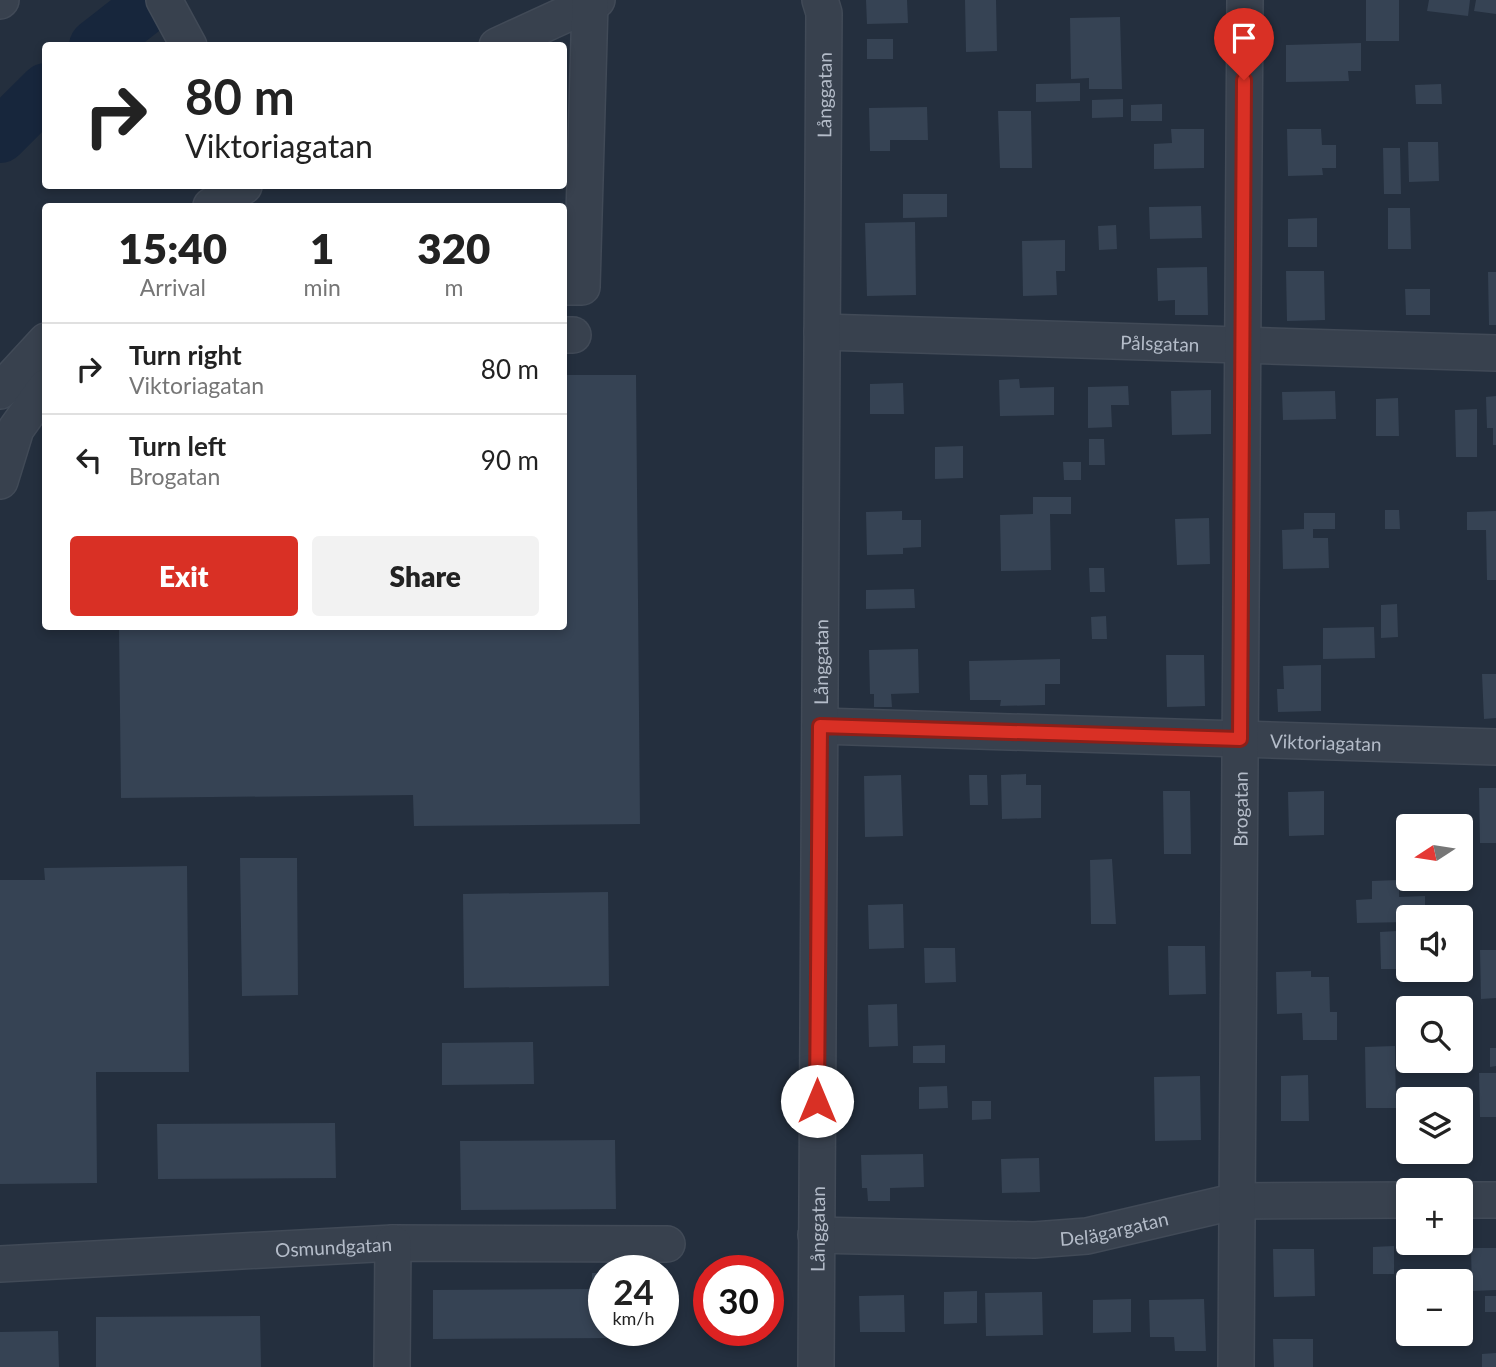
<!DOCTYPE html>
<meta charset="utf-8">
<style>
:root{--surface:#fff;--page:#f2f2f2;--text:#222;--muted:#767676;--line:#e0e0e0;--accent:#d93025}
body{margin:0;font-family:Lato,sans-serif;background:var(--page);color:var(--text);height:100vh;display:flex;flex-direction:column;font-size:26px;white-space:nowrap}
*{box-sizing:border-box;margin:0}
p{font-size:23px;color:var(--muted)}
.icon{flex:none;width:38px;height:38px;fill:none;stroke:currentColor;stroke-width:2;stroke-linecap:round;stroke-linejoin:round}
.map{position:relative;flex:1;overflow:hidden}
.side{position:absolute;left:42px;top:203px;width:525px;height:427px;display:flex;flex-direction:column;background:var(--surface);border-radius:7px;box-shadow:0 4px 10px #0003}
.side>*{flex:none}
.banner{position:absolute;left:42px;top:42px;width:525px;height:147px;border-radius:7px;box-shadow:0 4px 10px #0003;background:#fff;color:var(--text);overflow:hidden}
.needle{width:46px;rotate:258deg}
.controls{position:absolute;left:1396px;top:814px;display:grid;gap:14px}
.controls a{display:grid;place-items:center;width:77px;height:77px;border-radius:7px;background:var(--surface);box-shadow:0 4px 10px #0003;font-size:35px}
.speed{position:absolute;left:588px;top:1255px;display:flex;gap:14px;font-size:35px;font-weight:700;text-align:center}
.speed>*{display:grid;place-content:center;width:91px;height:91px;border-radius:50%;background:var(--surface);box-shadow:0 4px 10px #0003;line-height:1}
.speed small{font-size:18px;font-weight:400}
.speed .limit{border:10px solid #d22;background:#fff;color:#111}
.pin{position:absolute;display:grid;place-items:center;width:60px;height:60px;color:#fff;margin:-72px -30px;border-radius:50% 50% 50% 0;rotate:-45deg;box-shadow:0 0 7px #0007}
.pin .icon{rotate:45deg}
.me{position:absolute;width:77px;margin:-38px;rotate:0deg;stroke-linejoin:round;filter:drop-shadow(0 0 5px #0008)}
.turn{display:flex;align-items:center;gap:24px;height:147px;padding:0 28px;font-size:32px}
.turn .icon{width:91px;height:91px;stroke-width:2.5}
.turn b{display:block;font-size:49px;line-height:60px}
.eta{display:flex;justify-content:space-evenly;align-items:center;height:119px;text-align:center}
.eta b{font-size:42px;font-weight:800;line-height:49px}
.primary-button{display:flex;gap:14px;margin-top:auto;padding:14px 28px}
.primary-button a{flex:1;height:80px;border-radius:7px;background:var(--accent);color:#fff;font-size:28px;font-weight:800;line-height:80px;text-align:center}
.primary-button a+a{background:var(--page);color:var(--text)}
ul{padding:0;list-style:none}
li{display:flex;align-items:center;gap:21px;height:91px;padding:0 28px;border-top:2px solid var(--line)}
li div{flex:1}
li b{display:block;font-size:26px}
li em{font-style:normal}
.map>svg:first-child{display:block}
</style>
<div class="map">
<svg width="1496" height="1367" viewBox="0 0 1496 1367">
<rect width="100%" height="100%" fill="#242f3e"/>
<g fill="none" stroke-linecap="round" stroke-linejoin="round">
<path stroke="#17263c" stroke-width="54" d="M96,46L155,0
M0,136L46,90"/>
</g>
<path fill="#364354" d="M866,0H907L908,23L867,24Z
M965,0H996L997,51L966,52Z
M1366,0H1399V41H1366Z
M1429,0H1470L1468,16L1427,11Z
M1476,0H1496V14L1474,11Z
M1120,17L1122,89H1089V78L1071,79L1070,18Z
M867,39H893V59H867Z
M1361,43V71H1348L1349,81L1286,82V45Z
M1080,83V101L1036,102V84Z
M1441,84L1442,104H1416L1415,85Z
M1123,99V117L1092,118V100Z
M1162,104V121H1131V105Z
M927,107L928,140H890V151H870L869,108Z
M998,111H1031L1032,168H1000Z
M1171,129H1204V168L1154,169V144L1172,143Z
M1287,129H1321L1322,145H1336V168H1322L1323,175L1288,176Z
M1408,142H1438L1439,181L1409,182Z
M1383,148H1400L1401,194H1384Z
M903,194H947V217L903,218Z
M1201,206L1202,238L1150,239L1149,207Z
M1388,208H1410L1411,249H1388Z
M1317,218V247H1288V219Z
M915,222L916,295L867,296L865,223Z
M1116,225L1117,249L1099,250L1098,226Z
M1065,240V271H1056L1057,295L1023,296L1022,241Z
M1207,267L1208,315H1175V300L1158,301L1157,268Z
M1286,271H1324L1325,320L1287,321Z
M1488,272H1496V325H1489Z
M1405,289H1430V315H1406Z
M564,375H636L640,824L414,826L413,795L121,798L119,626H564Z
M1019,379L1020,388L1054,387V415L1000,416L999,380Z
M903,383L904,414H870V384Z
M1128,386L1129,405H1111L1112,427L1088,428V387Z
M1211,390V434L1172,435L1171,391Z
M1335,391L1336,419L1283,420L1282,392Z
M1496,396V445H1493V428H1487L1486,397Z
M1398,398L1399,436H1376V399Z
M1477,409V457H1456L1455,410Z
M1089,439H1104L1105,465H1089Z
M963,446V478L935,479V447Z
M1063,462H1081V480H1064Z
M1033,497H1071V514H1050L1051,570L1001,571L1000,515L1033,514Z
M1385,510H1399L1400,529H1385Z
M902,511V520H921V547L903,548V554L867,555L866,512Z
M1496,511V580H1487L1486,530H1467V512Z
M1304,513H1335V529H1313V538H1328L1329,568L1283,569L1282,530L1304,529Z
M1209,518L1210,564L1177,565L1175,519Z
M1089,568H1104L1105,592H1090Z
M914,589L915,608L866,609V590Z
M1397,604L1398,637L1381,638V605Z
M1106,616L1107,639H1092L1091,617Z
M1374,627L1375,658L1323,659V628Z
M918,649L919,693L891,694L892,707H874V694H870L869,650Z
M1166,655H1204L1205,706L1167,707Z
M1060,659V684H1045V705L1000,706L1001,700H970L969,661Z
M1321,665V711L1278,712L1277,689H1284L1283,666Z
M1482,674H1496V718L1484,719Z
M1026,774V785H1041V818L1002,819L1001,775Z
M901,775L903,836L865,837L864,776Z
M969,775H987L988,805H970Z
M1479,788H1496V843H1480Z
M1163,791H1190L1191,854H1164Z
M1324,791V835L1289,836L1288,792Z
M240,858H297L298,995L242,996Z
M1112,859L1116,924H1091L1090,860Z
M187,866L189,1072H96L97,1183L0,1184V880H45L44,868Z
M1399,880V897L1425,896V917H1409V922L1357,923L1356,900L1372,899V881Z
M608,892L609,986L464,988L463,894Z
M903,904L904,948L869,949L868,905Z
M1397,931L1398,969H1381L1380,932Z
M1168,946H1205L1206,994L1169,995Z
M924,948H955L956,982L925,983Z
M1480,950H1496V998L1481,999Z
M1311,971V977H1329L1330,1012H1337V1040H1303L1302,1013L1277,1014L1276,972Z
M897,1004L898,1046L869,1047L868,1005Z
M533,1042L534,1084L442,1085V1043Z
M945,1045V1063H913V1046Z
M1395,1046L1396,1108H1366L1365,1047Z
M1490,1048H1496V1066L1490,1067Z
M1479,1073H1496V1117H1480Z
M1308,1075L1309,1121H1281V1076Z
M1200,1076L1201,1140L1155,1141L1154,1077Z
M947,1086L948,1108L919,1109V1087Z
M972,1101H991V1119L972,1120Z
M335,1123L336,1178L158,1179L157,1124Z
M615,1140L616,1209L461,1210L460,1141Z
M923,1154L924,1187L890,1188V1201H868L867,1188H862L861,1155Z
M1039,1158L1040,1192L1002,1193L1001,1159Z
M1394,1246V1274H1373V1247Z
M1471,1248H1496V1290L1472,1291Z
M1273,1249H1314L1315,1296L1274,1297Z
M592,1273H604V1330H620V1338L433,1339V1290L592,1289Z
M977,1291V1323L944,1324V1292Z
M1042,1292L1043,1335L986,1336L985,1293Z
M904,1295L905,1332H860L859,1296Z
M1485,1296H1496V1312H1485Z
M1131,1299V1332L1093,1333V1300Z
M1204,1299L1206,1351H1175L1174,1337H1150L1149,1300Z
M260,1316L261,1367H96V1317Z
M58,1331L59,1367H0V1332Z
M1273,1339H1313V1367H1274Z
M1496,1353V1367H1482V1354Z"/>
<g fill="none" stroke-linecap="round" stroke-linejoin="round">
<g stroke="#414a57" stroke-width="38">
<g id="minor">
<path d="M164,0L189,46"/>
<path d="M0,1L1,0"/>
<path d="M497,46L597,0"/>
<path d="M211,206L244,186"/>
<path d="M564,287H582L590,3"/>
<path id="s1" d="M822,332L1496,353"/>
<path d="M564,335H573"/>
<path d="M0,391L46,341"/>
<path d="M0,481L16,429L46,387"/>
<path id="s2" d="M820,726L1496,747"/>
<path d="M1461,1200H1496"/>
<path id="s3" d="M816,1235L1034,1240L1087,1236L1237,1201L1409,1200"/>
<path id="s4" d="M0,1264L393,1243L667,1244"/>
<path d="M392,1367L393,1243"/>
<path id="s5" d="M816,1367L824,13L820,0"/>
<path id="s6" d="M1236,1367L1245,0"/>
</g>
</g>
<use href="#minor" stroke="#38414e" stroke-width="35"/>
</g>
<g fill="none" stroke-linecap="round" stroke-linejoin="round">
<g stroke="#8d1f18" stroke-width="18">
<path id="route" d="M817,1101L820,726L1240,739L1244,80"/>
</g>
<use href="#route" stroke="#d93025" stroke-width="12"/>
</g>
<g text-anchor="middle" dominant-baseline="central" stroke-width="7" stroke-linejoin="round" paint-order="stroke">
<g font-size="19" fill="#b4bcc9" stroke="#1d2633">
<text stroke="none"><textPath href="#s5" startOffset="1272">Långgatan</textPath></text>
<text stroke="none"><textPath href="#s1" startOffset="338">Pålsgatan</textPath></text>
<text stroke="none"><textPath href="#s5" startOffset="705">Långgatan</textPath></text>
<text stroke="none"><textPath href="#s2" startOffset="506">Viktoriagatan</textPath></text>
<text stroke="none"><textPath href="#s6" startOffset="558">Brogatan</textPath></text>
<text stroke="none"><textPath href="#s3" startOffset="299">Delägargatan</textPath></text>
<text stroke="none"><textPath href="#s5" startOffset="138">Långgatan</textPath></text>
<text stroke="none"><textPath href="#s4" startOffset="334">Osmundgatan</textPath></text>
</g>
</g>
</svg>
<div class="controls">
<a><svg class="needle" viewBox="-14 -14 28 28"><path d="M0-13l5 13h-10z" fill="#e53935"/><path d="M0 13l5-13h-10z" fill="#767676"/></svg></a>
<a><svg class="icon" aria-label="sound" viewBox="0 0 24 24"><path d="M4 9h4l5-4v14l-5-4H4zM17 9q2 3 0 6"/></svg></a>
<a><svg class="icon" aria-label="search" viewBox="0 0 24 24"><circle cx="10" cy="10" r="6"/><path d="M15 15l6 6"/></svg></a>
<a><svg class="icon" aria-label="layers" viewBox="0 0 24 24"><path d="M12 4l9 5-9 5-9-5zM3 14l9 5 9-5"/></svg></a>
<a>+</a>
<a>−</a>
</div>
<div class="speed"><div>24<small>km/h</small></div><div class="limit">30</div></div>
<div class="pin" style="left:1244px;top:80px;background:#d93025"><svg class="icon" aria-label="arrive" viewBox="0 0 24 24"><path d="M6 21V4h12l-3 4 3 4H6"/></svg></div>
<svg class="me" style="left:817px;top:1101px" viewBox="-20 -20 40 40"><circle r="19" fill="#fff"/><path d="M0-13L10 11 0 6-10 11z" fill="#d93025"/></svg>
<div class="banner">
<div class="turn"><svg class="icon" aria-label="right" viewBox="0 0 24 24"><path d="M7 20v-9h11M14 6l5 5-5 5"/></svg><div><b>80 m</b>Viktoriagatan</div></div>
</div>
<section class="side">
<div class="eta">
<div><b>15:40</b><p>Arrival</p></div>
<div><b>1</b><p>min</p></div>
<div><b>320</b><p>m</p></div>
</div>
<ul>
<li><svg class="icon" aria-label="right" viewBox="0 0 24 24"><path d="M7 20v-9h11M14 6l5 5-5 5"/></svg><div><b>Turn right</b><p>Viktoriagatan</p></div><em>80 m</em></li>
<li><svg class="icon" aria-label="left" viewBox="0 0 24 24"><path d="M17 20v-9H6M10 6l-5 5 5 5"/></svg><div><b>Turn left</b><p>Brogatan</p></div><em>90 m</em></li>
</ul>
<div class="primary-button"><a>Exit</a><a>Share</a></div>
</section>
</div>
